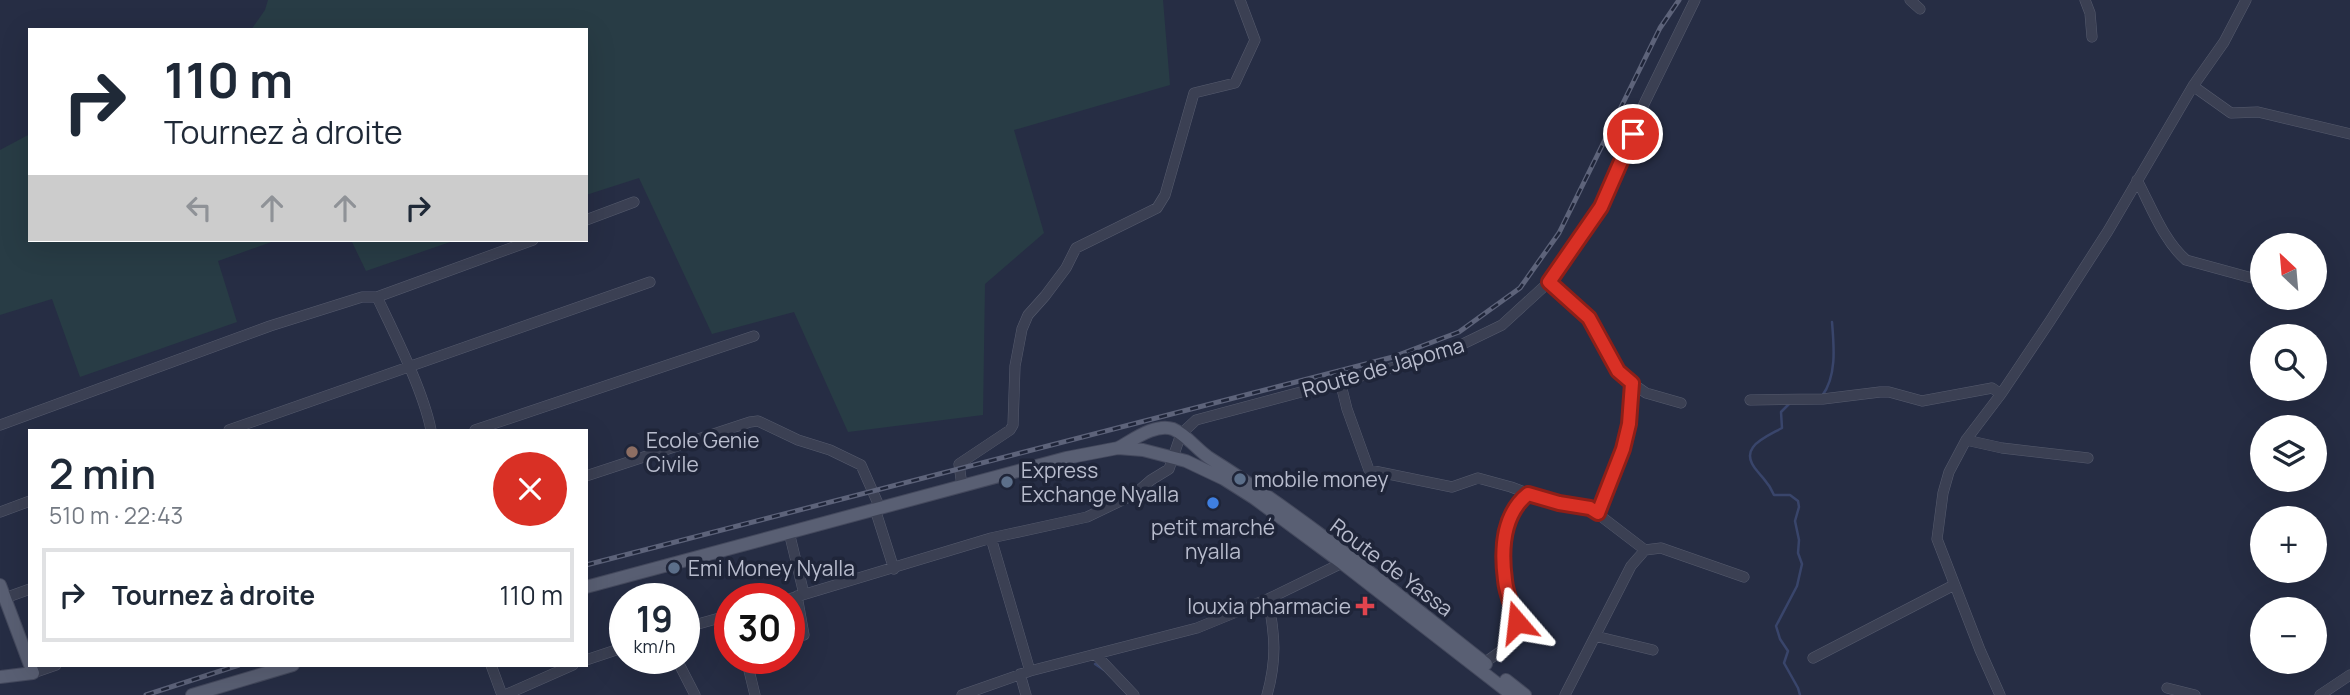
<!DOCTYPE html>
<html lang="fr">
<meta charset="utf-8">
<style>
:root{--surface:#fff;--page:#f6f6f7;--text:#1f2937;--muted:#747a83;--line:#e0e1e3}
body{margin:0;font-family:Manrope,sans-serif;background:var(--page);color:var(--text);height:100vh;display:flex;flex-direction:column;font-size:26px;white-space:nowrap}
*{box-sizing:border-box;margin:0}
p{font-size:23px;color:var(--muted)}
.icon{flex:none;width:38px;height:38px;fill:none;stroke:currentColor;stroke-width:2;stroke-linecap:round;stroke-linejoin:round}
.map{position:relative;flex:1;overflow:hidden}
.panel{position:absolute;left:28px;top:429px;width:560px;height:238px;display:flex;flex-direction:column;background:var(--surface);border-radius:0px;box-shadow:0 7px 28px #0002}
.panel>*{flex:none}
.guide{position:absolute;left:28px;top:28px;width:560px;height:214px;border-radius:0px;box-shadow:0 7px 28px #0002;background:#fff;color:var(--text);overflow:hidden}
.needle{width:46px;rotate:334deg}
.controls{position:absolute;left:2250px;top:233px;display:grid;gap:14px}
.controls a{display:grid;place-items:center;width:77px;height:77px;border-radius:50%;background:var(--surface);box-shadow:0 7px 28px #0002;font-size:35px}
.speed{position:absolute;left:609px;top:583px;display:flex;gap:14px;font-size:35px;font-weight:700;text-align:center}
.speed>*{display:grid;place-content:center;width:91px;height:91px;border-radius:50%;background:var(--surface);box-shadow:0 7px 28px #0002;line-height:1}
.speed small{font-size:18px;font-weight:400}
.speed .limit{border:10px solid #d22;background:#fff;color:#111}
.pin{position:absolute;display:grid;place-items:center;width:60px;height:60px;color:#fff;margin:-30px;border:4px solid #fff;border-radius:50%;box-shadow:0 2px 7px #0007}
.me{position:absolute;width:77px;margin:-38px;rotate:343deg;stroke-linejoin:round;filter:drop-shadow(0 0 5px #0008)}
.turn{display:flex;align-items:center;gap:24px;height:147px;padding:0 21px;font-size:32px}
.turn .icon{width:91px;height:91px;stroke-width:2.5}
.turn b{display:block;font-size:49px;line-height:60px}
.lanes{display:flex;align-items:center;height:66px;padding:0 21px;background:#0003;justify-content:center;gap:35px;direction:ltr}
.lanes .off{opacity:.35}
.round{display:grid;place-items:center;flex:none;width:74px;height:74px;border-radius:37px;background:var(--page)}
.head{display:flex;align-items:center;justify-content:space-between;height:119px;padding:0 21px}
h1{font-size:42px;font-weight:600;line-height:52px}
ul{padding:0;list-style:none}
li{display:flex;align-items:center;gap:21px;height:94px;margin:0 14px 10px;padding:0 7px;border:4px solid var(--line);border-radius:0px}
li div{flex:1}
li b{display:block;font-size:26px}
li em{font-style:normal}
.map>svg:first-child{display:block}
</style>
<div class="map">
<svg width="2350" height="695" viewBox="0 0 2350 695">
<rect width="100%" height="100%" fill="#262d44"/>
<path fill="#283c45" d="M268,0H1163L1170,85L1014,130L1044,233L985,284L983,415L848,432L794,312L712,334L639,178L586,195V30H251L265,10Z
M30,134V240H277L218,261L237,322L80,377L52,299L0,315V150Z
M351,240H456L366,271Z"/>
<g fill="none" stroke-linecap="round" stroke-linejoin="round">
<path stroke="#39456b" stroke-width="2.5" d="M1822,396C1837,376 1834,346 1832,322
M1789,404L1781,412L1782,428C1764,438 1736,448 1758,472C1766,482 1769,483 1774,495H1790L1798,501L1799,507L1795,521L1799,540L1798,553L1802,564L1797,586L1776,626L1780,639L1788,651L1784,663L1798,688L1800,695
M1095,664L1104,670"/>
<g stroke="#565b6e" stroke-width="11">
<path id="minor" d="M1910,0L1920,9
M2085,0L2090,13L2092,37
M2193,86L2231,113L2258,112L2350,134
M2137,180C2151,206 2163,240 2186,260L2263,281
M586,220L634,202
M1549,282L1589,318L1623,377L1646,393L1681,403
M377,297L533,240
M1340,381L1347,409L1369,470L1452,487L1478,478L1511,487L1543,499L1590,508L1645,550
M1750,400L1823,399L1880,392H1889L1922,401L1992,388L2001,394
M0,425L270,326L362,297H377C395,335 423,390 431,430
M229,430L650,282
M475,430L754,336
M1966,440L2002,448L2088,458
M586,476L750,422L758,421L798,440L830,450L861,465L880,508
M962,486L959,464L1010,430L1013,425L1015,366L1022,329L1028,315L1045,296L1066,268L1076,248L1157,208L1165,195L1194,93L1235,83L1255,40L1240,0
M875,509L894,569
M0,512L30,501
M1598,513L1613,478L1629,424L1632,383
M789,532L804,594
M991,538L1030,671
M797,596L804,635
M5,598L30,589
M789,599L991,538L1087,517L1135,494L1151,480L1169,469L1181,434L1196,420L1440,355L1502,325L1549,282L1593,221L1616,174L1644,104L1695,0
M684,628L730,615
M1595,636L1653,650
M1096,655L1134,695
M676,658L695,695
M746,658L755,695
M1813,658L1954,585
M586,660L625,647
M1484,663L1521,637C1509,594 1485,529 1528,493
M491,665L502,695
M33,673L56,665
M1020,674L1026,695
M2167,688L2195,695
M505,695L573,665
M962,695L1030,671L1197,628L1268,599L1342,563L1346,559
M1267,695C1277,659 1275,635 1268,599
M1565,695L1631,566L1645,550L1661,548L1744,577
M2000,695L1980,650L1937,539L1943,493L1949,472L1966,440L2001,394L2050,321L2108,231L2193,86L2224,42L2246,0
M2320,695L2350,675"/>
</g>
<g stroke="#44495d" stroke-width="14">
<path id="major" d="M1118,448C1133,440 1155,423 1173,429C1187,435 1198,451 1211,459C1307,519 1397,594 1486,664
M0,585L33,673L0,677
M586,587L1066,458L1118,448L1143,450L1186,461L1224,479L1254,498L1342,563L1512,695
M1506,680L1525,695
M192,695L293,665"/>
</g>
<use href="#minor" stroke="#3b4053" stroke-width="10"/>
<use href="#major" stroke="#595f73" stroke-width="12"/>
<g stroke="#5d637a" stroke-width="5">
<path id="rail" d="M586,565L1393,357L1459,332L1520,288L1559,233L1660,28L1679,0
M146,695L239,665"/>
</g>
<use href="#rail" stroke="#1f2539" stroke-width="2.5" stroke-dasharray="8" stroke-linecap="butt"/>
</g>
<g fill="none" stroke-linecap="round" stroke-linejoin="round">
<g stroke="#8d1f18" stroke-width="18">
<path id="route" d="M1517,622C1513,608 1506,594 1505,580C1501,550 1503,514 1528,494L1559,503L1590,508L1598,513L1623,449L1629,424L1632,383L1618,371L1589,318L1549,282L1601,207L1633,134"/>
</g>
<use href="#route" stroke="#d93025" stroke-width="12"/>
</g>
<circle fill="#8d6e63" stroke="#1f2539" stroke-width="2.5" cx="632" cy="452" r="7"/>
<g fill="#5c6f8a" stroke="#1f2539" stroke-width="2.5">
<circle cx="1240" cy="479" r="7"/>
<circle cx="1007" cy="482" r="7"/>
<circle cx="674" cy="568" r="7"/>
</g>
<circle fill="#3f7fe0" stroke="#1f2539" stroke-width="2.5" cx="1213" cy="503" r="7"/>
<path fill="#e0444e" stroke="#1f2539" stroke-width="2.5" d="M1361.5 595.5h7v7h7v7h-7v7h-7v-7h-7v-7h7z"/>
<g text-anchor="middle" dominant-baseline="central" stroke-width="7" stroke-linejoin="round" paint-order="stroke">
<g font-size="21" fill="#b8bccd" stroke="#1f2539">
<text transform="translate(1383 367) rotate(-16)">Route de Japoma</text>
<text transform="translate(1392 567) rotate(37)">Route de Yassa</text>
</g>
<g font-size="21" fill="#b8bccd" stroke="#1f2539" text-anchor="start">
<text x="646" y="440">Ecole Genie<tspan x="646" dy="24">Civile</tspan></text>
<text x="1021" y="470">Express<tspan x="1021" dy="24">Exchange Nyalla</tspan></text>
<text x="1254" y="479">mobile money</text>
<text x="1213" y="527" text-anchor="middle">petit marché<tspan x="1213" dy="24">nyalla</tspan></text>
<text x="688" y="568">Emi Money Nyalla</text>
<text x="1351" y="606" text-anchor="end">louxia pharmacie</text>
</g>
</g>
</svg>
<div class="controls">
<a><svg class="needle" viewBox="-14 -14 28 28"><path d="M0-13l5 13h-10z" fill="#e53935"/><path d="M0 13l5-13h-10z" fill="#747a83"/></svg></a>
<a><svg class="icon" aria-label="search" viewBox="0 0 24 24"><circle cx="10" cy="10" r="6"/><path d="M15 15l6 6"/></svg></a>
<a><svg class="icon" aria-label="layers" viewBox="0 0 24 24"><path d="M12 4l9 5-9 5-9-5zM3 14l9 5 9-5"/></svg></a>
<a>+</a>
<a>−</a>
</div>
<div class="speed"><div>19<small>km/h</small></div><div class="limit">30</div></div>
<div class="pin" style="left:1633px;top:134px;background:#d93025"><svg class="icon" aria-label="arrive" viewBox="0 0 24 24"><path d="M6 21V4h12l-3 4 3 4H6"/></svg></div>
<svg class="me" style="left:1517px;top:622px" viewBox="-20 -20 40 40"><path d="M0-17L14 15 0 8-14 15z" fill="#d93025" stroke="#fff" stroke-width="4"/></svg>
<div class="guide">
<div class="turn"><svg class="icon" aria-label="right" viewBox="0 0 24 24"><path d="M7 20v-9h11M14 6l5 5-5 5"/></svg><div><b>110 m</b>Tournez à droite</div></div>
<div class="lanes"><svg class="icon off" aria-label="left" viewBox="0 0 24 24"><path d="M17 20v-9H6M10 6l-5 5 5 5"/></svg><svg class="icon off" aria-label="ahead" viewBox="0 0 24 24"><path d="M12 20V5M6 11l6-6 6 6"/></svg><svg class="icon off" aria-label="ahead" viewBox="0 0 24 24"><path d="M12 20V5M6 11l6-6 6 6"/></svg><svg class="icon" aria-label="right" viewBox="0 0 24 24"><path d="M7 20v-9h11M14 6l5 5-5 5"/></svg></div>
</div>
<section class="panel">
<div class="head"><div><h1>2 min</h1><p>510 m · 22:43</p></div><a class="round" style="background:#d93025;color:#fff"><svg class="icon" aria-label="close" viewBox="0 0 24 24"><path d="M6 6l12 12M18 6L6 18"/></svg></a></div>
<ul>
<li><svg class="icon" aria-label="right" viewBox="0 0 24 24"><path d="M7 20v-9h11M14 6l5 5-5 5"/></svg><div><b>Tournez à droite</b></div><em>110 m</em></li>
</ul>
</section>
</div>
